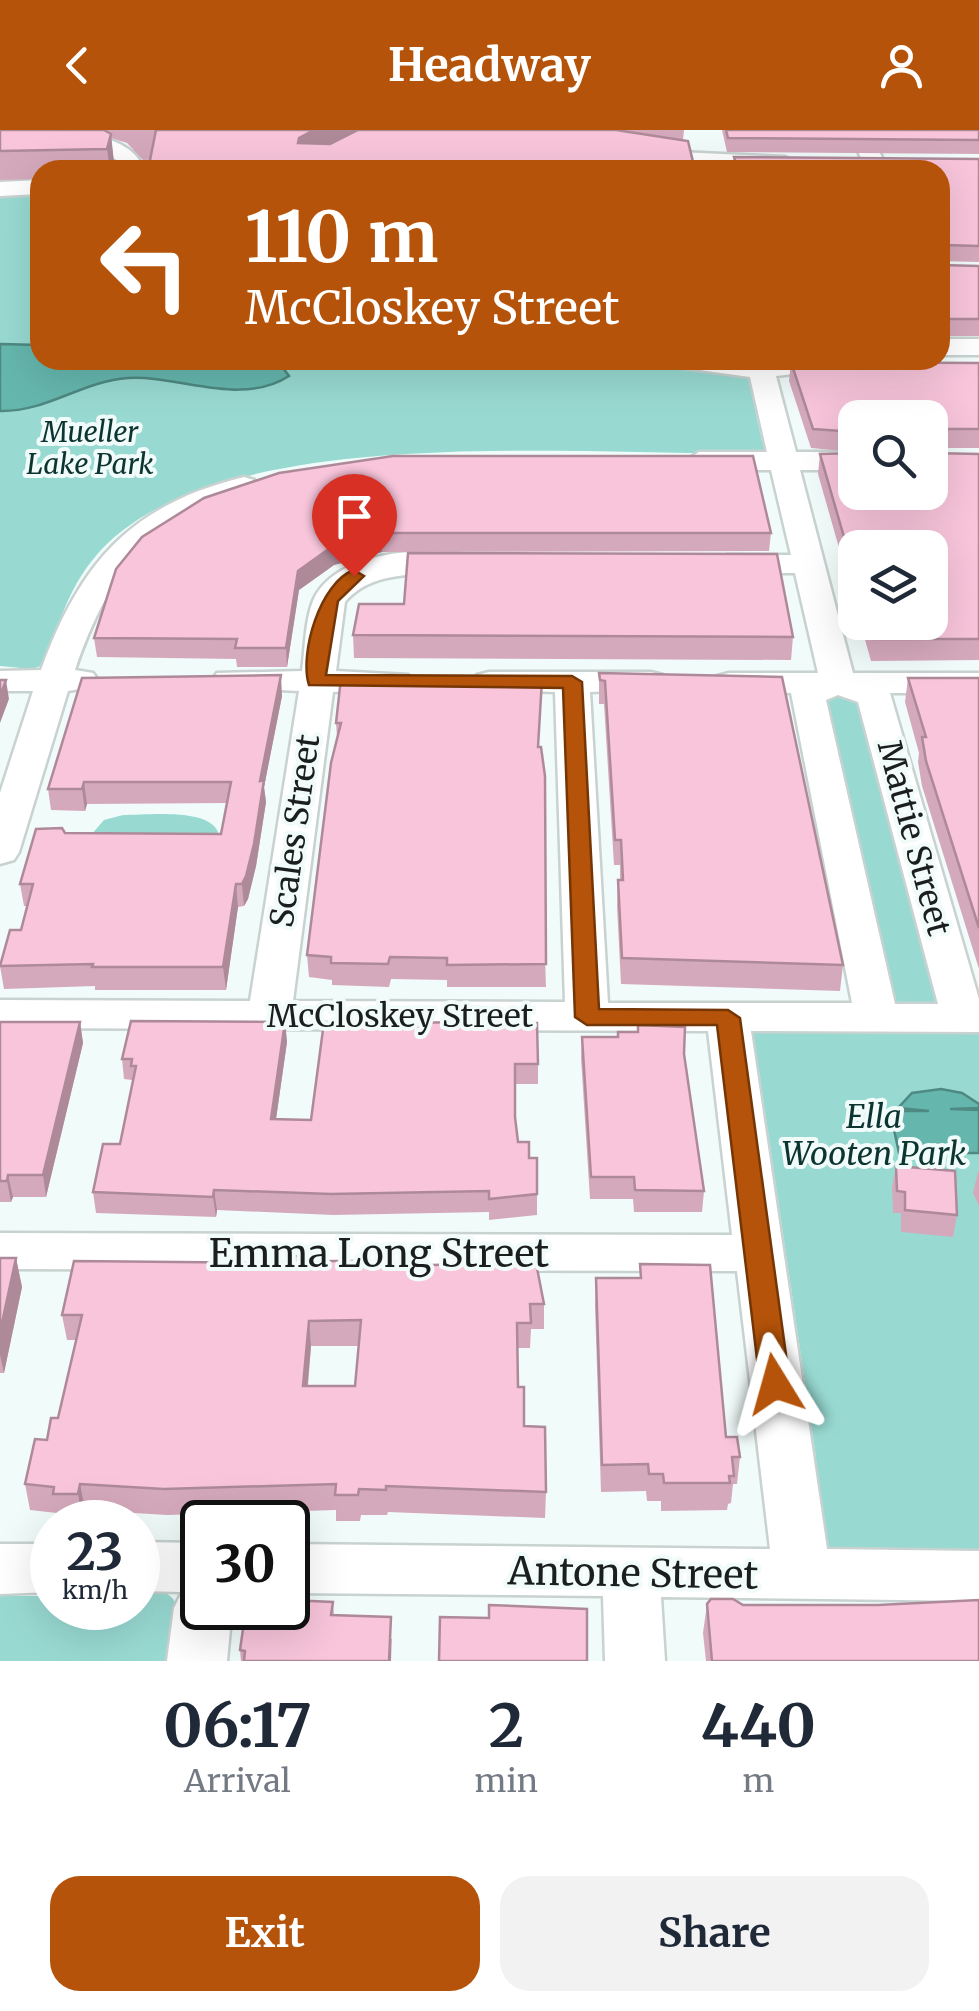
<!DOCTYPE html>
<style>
:root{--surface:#fff;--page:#f2f2f3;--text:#1f2937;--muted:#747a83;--accent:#b45309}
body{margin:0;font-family:Merriweather,serif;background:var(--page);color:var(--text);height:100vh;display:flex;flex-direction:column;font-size:38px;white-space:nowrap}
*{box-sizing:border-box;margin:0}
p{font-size:32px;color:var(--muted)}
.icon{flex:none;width:55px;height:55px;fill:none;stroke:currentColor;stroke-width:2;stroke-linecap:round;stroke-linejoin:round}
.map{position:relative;height:1531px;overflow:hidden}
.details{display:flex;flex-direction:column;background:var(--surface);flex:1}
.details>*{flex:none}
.guide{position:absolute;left:30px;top:30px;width:920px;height:210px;border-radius:30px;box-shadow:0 10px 40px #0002;background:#b45309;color:#fff;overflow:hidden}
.tools{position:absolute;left:838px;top:270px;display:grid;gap:20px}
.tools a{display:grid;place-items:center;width:110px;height:110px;border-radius:20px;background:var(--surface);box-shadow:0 10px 40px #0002;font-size:50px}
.speed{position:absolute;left:30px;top:1370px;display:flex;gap:20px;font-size:50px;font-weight:700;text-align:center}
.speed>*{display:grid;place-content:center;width:130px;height:130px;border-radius:50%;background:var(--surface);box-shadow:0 10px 40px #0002;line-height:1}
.speed small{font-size:25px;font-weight:400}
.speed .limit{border:5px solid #111;border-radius:15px;background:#fff;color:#111}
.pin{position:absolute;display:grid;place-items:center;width:85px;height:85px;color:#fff;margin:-102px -42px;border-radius:50% 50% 50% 0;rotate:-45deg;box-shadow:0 0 10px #0007}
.pin .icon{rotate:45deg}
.me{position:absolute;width:110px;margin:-55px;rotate:352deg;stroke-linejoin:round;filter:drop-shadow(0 0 8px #0008)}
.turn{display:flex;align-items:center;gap:35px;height:210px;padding:0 50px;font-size:45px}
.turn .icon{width:130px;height:130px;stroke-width:2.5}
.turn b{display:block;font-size:70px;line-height:85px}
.eta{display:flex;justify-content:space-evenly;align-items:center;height:170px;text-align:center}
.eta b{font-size:60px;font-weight:700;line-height:70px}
.action{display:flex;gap:20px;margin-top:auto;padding:20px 50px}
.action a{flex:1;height:115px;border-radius:30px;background:var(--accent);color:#fff;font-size:40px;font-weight:700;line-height:115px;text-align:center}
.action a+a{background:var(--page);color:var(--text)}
header{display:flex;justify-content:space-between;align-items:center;height:130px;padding:0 50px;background:var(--accent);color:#fff;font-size:45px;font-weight:700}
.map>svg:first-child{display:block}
</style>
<header><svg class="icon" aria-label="back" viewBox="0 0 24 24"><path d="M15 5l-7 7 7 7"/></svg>Headway<svg class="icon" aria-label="person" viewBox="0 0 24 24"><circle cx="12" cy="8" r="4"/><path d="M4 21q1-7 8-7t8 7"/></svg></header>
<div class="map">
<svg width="979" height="1531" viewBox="0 0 979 1531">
<rect width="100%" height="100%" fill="#f1fbfa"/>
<path fill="#98dad2" d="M40,62V230H623L697,235L748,247L762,311L769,323C596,328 226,287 101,420C70,454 58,492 47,534L32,539L0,536V63Z
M820,564L861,565L942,872L936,874H893Z
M123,685C149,685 208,678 218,702L215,707L91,705L104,690Z
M979,899V1419L837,1424L821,1411L812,1375L819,1357L815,1321L759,941L747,921L749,907L757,901Z
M138,1458C192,1458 179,1492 174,1531H0V1466H52V1478H138Z"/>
<path fill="#65b7ae" stroke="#4e8982" stroke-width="2.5" d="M0,214L40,215V230H250L280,234L289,246C241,277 180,245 128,248C82,251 47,282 0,281Z
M941,959L962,963L979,974V978L950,979L979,980V1023H899L890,981H929L898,978L912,963Z"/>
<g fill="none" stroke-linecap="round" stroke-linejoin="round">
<g stroke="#c8d2d0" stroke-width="5">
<path id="minor" d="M23,0C58,0 132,0 144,40H122L120,32L105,23Z
M849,0H869L888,40H866Z
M638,20L785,27L796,33L785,39L631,30L627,26Z
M40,50V64L0,66V52Z
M940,209H979V225H940Z
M672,230L794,232L798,238L794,244L776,246L796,322H855V340H800L853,543H979V563H890L979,869V902L751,901L827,1419L979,1421V1471L661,1467L665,1531H605L603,1466L288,1463V1414L770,1419L737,1141L0,1139V1103L732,1105L708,901L0,898V870L250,871L299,561L217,557L212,550L217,543L302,541C305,519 305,491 313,471C334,421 426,415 470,426L475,433C459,456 383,427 345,472L336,541L408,545L413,552L408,559L333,562L293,871L565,872L555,562L477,559L472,552L477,545L489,542H651L663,545L668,552L663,559L590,562L608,873H852L791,563L717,560L712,553L717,546L729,543H818L795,443H727L711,434L727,425H791L771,340H699L685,331L699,322H767L750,247L685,238ZM838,565L858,572L938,874H895L826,570Z
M244,347L254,350L259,356L254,362C151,396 110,437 75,540L93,543L98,550L93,557L68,561L19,722L14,730L0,734V663L33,561H0V541L41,540C80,433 130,375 244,347Z
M138,1412L202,1413V1478H232L227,1531H167L174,1478L182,1462L138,1461Z
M0,1414H52V1462L0,1464Z"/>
</g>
<use href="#minor" fill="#fff" fill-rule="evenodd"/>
</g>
<path fill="#d5a9bc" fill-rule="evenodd" d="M0,0H684L683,10L143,30L127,13L111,8L114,33L112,40H40V49L0,50Z
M722,0H979V24L727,22Z
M734,27L979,29V132L941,131L940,129V40H733Z
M940,135L979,136V206H940Z
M791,232L979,233V318H931L930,323L979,324V530L871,531L860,492H930L855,418V474L818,344L820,324L930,362L855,288V322L811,318L789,251Z
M204,368L771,403L769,421L382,422L334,435L299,460L287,537H237L236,529L97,527L94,508Z
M353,505L793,507L791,530L354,528Z
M599,543L843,835L840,861L621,854L617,776L618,750H620V735H614L604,574H599Z
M908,548H979V839L922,656L918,632L919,623L905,572Z
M282,566L264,657L266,672L256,736L248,769L244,776L238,777L226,860H95V856L4,859L0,836L21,800L27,776H24L20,754L65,703L221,704L227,673L87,674L85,681L51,680L48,659Z
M541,569L538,617L546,857H447V850L391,849L389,857L332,855V850L309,847L307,825L337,607L336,593Z
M0,892H80L83,913L46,1067H13L11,1072H0Z
M285,892L287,912L276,989L311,990L324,892L538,934V954H515V987L518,1012L529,1028H537V1085L489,1090V1082L333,1085L217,1080L216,1087L96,1083L93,1062L120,1014L133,952L132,950L124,949L122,929Z
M582,907L684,924L704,1061L702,1082H634L633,1069H590L581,928Z
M896,1036L957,1085L953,1107L901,1102V1083H893L892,1057Z
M978,1042H979V1076L973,1063Z
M0,1128H16L22,1157L4,1243H0Z
M313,1131L375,1136L544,1174V1199H531L530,1218H517L518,1257L524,1296L546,1362L545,1388L388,1382L387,1385H361L360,1391H336V1380L167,1385L85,1380L83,1390H58L57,1383L30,1380L25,1354L58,1288L76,1210H67L62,1185L285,1133ZM311,1216H358L355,1256H308Z
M640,1134L726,1307L740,1327L737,1354H733L731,1373L728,1374L727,1380L661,1381V1371H647L646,1361L601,1362L595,1176L596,1148H640Z
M333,1472L334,1485L392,1509L391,1531H241L240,1520Z
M707,1474L743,1475H878L979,1531H706L703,1503Z"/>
<path fill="#ae8a99" d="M314,0H371L300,40L298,13L299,8Z
M111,4L114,33L112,40H110L107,19Z
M381,403L382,422L334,435L299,460L287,537L286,518L298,441L333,416Z
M281,545L282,566L264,657L266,672L256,736L248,769L244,776L242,754L260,651Z
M6,550L9,569L0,593V566Z
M84,652L87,674L85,681L82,659Z
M236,754L238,777L226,860L223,837Z
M80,892L83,913L46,1067L43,1045Z
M285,892L287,912L273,1010L271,989Z
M8,1045L13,1067L11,1072L7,1051Z
M214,1060L217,1080L216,1087L213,1067Z
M16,1128L22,1157L4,1243L0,1225V1202Z
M309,1191L311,1216L305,1282L303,1256Z
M80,1354L85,1380L83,1390L78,1364Z
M391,1487V1531H389Z"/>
<path fill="#f8c5db" stroke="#ae8a99" stroke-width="2.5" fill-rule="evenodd" d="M0,0H104L111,4L107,19L0,21Z
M156,0H314L299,8L298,13L330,14L358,0H616L688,11L695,40H148Z
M726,0H979V10L728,8Z
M734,27L979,29V116L943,115L940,109V40H906L904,35L861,36L863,40H738Z
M940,135L979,136V189H940Z
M791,232L979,233V299H933L930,323L979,324V509H874L869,492H930V418H855V445L820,324L855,323V362H930V288H855V302L813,299Z
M393,326H753L771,403H381L333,416L298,441L286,518H235L237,509L94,508L116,439L142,407L204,368L279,343Z
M408,423L777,424L793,507L353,505L359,474H404Z
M599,543L782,547L843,835L622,828L618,750H623L621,710H615L605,551L600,550Z
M281,545L260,651L264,650L254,714L246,746L242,754H236L223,837H92L93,834L0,836L10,800H21L33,754H20L36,699L62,698L65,703L221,704L231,652H84L82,659H48L82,548Z
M341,548L542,549L538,617H541L545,646L546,834L447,835V828L390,827L388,834L331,833V827L307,825L331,633L341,593H336Z
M908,548H979V798L926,631L922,607H926Z
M0,550H6L0,566Z
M131,891L285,892L271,989L311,990L324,892L537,893L538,934H515V987L518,1012H529V1028H537V1064L489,1069V1061L331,1064L214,1060L213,1067L93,1062L103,1014H120L136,936H131L132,929H122Z
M0,892H80L43,1045H8L7,1051H0Z
M638,895L685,897L684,924L704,1061L635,1060L634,1047H591L582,907H618V902H638Z
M896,1036L955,1041L957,1085L905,1080V1062L897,1061Z
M286,1126H312V1131H369L375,1136L533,1133L537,1138L544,1174H530L531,1193H517L518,1257H524V1296L545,1297L546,1362L386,1356V1360L359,1359L358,1365H335L336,1354L164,1359L80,1354L78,1364H53L54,1357L25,1354L35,1309L47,1310L51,1288H58L82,1185H62L74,1131L285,1133ZM361,1190L355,1256H303L309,1191Z
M0,1128H16L0,1202Z
M640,1134L710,1135L726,1307H737L740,1327H732L734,1346H729L730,1353H664L663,1344H649L648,1334L602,1335L596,1148H641Z
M711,1469H733L743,1475H878L979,1470V1531H712L707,1474Z
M288,1470L333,1472L331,1485L391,1487L389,1531H244L245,1521L240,1520L246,1478H288Z
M489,1475L587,1479V1531H439L440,1487L489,1488Z"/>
<path fill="#b45309" stroke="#753606" stroke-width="2.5" d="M354,440L364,446L338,471L326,545L572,546L582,552L599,879L728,880L740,888L790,1254L786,1262H765L760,1254L717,895H587L575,887L563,558L309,555C299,524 320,452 354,440Z"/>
<g text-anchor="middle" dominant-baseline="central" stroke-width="8" stroke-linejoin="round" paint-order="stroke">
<g font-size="28" font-style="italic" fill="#0c3431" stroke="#f1fbfa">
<text x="90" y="302">Mueller<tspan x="90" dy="32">Lake Park</tspan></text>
</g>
<g font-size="32" fill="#1a1e1d" stroke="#f1fbfa">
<text transform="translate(295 701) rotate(-82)">Scales Street</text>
<text transform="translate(914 708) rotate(75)">Mattie Street</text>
<text x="400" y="886">McCloskey Street</text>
</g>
<g font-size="32" font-style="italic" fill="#0c3431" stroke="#f1fbfa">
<text x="874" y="987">Ella<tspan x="874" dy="37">Wooten Park</tspan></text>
</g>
<g font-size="38" fill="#1a1e1d" stroke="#f1fbfa">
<text x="379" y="1123">Emma Long Street</text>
<text transform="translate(633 1443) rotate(1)">Antone Street</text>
</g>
</g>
</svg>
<div class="tools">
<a><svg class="icon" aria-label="search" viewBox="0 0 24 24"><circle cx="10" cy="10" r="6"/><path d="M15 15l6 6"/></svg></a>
<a><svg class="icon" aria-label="layers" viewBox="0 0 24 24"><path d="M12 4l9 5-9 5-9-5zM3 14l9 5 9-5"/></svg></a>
</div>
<div class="speed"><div>23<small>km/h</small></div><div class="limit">30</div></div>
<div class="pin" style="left:354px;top:446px;background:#d93025"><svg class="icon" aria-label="arrive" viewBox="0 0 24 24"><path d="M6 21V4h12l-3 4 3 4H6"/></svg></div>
<svg class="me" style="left:775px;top:1254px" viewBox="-20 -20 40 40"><path d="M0-17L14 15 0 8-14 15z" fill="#b45309" stroke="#fff" stroke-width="4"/></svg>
<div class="guide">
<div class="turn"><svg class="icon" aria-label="left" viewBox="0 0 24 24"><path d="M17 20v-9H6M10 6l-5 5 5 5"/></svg><div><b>110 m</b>McCloskey Street</div></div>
</div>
</div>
<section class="details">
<div class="eta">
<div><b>06:17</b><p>Arrival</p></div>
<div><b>2</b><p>min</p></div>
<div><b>440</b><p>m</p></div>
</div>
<div class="action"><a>Exit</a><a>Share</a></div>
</section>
